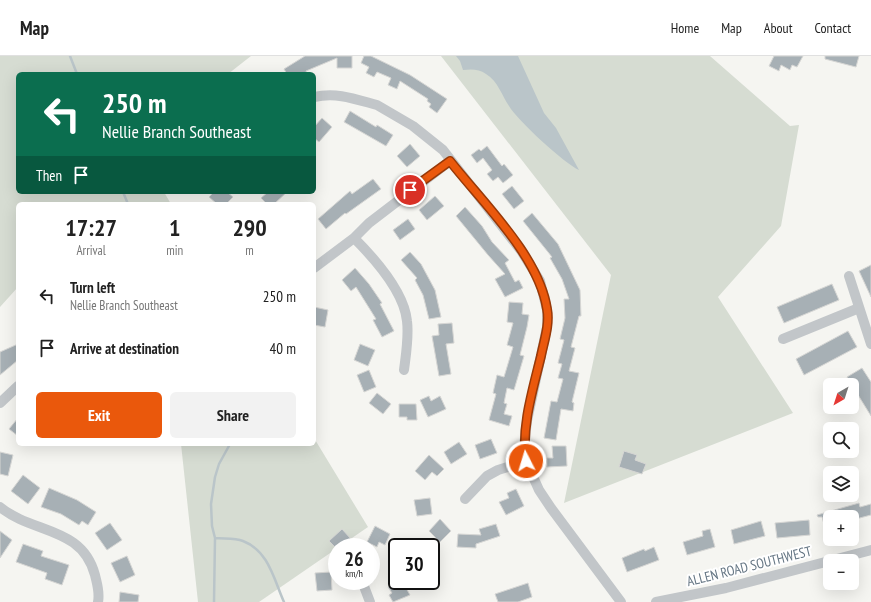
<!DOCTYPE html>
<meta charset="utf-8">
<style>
:root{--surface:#fff;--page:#f2f2f2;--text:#222;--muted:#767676;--line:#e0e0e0;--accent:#ea580c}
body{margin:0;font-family:"PT Sans Narrow",sans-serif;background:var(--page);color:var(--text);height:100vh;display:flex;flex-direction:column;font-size:15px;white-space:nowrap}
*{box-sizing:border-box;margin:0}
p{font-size:13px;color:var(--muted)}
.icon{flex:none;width:22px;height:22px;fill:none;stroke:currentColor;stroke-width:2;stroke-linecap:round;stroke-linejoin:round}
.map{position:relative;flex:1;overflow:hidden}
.side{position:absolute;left:16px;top:146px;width:300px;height:244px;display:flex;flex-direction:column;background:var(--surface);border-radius:6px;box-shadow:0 4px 16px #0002}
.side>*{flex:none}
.hud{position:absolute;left:16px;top:16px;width:300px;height:122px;border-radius:6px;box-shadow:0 4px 16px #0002;background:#0b6e4f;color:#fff;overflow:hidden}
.needle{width:26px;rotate:219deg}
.buttons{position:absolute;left:823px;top:322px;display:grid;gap:8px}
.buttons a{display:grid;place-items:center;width:36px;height:36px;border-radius:6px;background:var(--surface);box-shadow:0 4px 16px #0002;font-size:20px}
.speed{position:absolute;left:328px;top:482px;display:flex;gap:8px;font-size:20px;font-weight:700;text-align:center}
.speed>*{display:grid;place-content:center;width:52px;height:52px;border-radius:50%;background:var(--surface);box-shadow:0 4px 16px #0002;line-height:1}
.speed small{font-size:10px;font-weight:400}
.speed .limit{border:2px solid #111;border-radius:6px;background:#fff;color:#111}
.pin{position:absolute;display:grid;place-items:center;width:34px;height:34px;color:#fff;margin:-17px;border:2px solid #fff;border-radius:50%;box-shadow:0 1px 4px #0007}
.me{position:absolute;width:44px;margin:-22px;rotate:355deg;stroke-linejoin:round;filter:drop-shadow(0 0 3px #0008)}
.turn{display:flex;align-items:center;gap:14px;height:84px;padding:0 20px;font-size:18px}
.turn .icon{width:52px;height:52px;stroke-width:2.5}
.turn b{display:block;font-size:28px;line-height:34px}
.then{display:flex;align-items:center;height:38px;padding:0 20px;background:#0003;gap:8px;font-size:15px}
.eta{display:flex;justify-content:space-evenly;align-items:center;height:68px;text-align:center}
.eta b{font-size:24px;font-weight:700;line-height:28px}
.action{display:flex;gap:8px;margin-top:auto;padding:8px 20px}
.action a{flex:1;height:46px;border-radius:6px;background:var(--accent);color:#fff;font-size:16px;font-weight:700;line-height:46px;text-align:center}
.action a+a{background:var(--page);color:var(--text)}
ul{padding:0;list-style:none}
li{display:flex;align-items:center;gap:12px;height:52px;padding:0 20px}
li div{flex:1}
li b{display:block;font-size:15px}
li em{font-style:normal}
header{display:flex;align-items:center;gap:24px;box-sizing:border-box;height:56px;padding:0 20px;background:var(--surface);border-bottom:1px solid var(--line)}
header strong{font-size:19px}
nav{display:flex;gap:22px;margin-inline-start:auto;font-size:14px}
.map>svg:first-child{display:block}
</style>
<header>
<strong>Map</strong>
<nav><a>Home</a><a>Map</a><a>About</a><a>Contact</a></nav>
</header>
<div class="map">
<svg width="871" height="546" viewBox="0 0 871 546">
<rect width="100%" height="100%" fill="#f5f5f1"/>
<path fill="#d6dcd2" d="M0,0H251L228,18H18V136H164L171,148H18V231L0,251Z
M441,0H710L790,70L799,69L781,170L718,241L793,357L564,447L611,219Z
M314,382L368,471L259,546H198L181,388H314Z"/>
<path fill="#bac5c9" d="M456,0H518L544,57L556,72L579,114C565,108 517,64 509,50C502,40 498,25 486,18C479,13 472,13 463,14L460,5Z"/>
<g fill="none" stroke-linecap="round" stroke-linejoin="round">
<path stroke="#bac5c9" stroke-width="2.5" d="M70,0L77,18
M123,136L128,148
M215,482C224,483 235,482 243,485C269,495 274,524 284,546
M214,546L215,482L212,470L211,448L215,421L219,408L230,388"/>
</g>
<path fill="#a7b0b5" stroke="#d6d6d4" d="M305,0H352V12H337V2L306,15L307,18H287L284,13Z
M364,0H371L410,19L447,43L437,57L429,51L431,48L427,45L428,43L400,25L397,33L388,29L391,22L377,16L374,21L366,17L369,11L361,7Z
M774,0H803L797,11L792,9L790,14L781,9L779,15L769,10Z
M825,0H859L856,11L825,3Z
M350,55L376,71L377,69L393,79L386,90L344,66Z
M322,62L332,71L319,86L314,82V71Z
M410,88L420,100L407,111L397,100Z
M487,90L502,110L504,108L513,119L503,127L498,121L493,125L487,118L492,114L483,102L477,107L471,99L479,93L481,95Z
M373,123L381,133L346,158L345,157L326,173L318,163L350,135L352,138Z
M512,130L524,145L514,153L502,138Z
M214,136H227L233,141L226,148H217L209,141Z
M268,136H287L274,148H267L261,142Z
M435,140L444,150L427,164L419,154Z
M465,151L482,170L492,186L509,204L505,207L515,226L519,224L523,232L505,241L495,223L505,218L488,199L456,160Z
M532,157L558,188L580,234L581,260H579L571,291L575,292L569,315L579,317L572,346L574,347L573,355L561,353L556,384L544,382L551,345L557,346L563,323L558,322L562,308L558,307L564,284L560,283L565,262L564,243H569L562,223L550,202L552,201L523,165Z
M408,163L415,173L400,184L393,174Z
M410,196L421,208L435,234L441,261L429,263L423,239L415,224L417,222L401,204Z
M871,209V241L859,215Z
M355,212L369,228L382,247L380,248L394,275L382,281L373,264L376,263L356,231L351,235L342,224Z
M832,228L839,244L784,267L777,251Z
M509,246L523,247L522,258L529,259L527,271L520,299L524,300L514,334L507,332L504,347L507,348L504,358L512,360L509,370L489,364L496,338L493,337L497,319L504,321L513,291L507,289L513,267L507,266Z
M314,251L328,254L325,271L314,269Z
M452,267L454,287L446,288L451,318L439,320L432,280L439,279L438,268Z
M848,275L857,291L804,319L796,303Z
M18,288V304L0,319V296Z
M360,288L375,294L368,310L354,304Z
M862,312L871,326V360L847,321Z
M369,314L376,331L364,336L357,319Z
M377,337L391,348L383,358L369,347Z
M429,340L431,345L440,340L446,353L428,361L420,344Z
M399,348H416L417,364H407V361H399Z
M18,362V380L9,373Z
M491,383L497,397L480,403L475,389Z
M459,386L467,398L451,408L444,396Z
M552,390H566L567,410L547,411V402H553Z
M624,395L637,399L635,404L646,408L642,418L619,411Z
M0,396L13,399L8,420L0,418Z
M429,399L444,413L437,420L432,416L425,424L415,415Z
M23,419L40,432L28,448L11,435Z
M49,432L77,444L96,456L88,469L82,465L79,469L61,458L41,451Z
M516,433L524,450L506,459L499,446L509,442L507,437Z
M430,442L432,458L417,460L414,444Z
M859,447L860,451L871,448V459L852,464V461H830V482L828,483L822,461H818L817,459Z
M440,463L451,475L440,486L429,475Z
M809,464L810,479L777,482L775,467Z
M761,465L765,480L734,488L731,474Z
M110,467L122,484L107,494L95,477Z
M496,468L500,480L476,488V492L457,491L458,478L481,479L479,473Z
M375,470L390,478L385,489L379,486L377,491L367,486Z
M342,473L351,483L342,491H335L329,485Z
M710,473L715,491L687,499L683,486L703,480L702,475Z
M0,475L12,484L0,502Z
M23,488L43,495L41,500L69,509L62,529L45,523L47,517L16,506Z
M654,491L659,504L627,516L622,502L644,493L645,495Z
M127,500L135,519L120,526L111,507Z
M331,516L332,534L317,535L315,517Z
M399,525H402L410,539L393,546L389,539L392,537L388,531Z
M528,527L532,541L518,546H498L495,538Z
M120,536L139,539L138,546H119Z"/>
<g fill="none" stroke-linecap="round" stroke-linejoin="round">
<path stroke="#c2c6c9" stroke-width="10" d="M314,41C337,36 355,43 377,49L413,70L443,94L522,196L540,225L547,254V271L527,365L524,391L526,405L539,434L551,452L621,546
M354,182C375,203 404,235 407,265C409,281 406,298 404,314
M314,212L354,182L369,167L450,105
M849,220L871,288
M783,283L859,252
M0,347L18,330
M465,443L487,420L498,414L526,405
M0,451C33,478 82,470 95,519C97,528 100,536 98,546
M362,525L370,546
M656,546L726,532L871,494"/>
</g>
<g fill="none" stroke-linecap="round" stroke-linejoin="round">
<g stroke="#983908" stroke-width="10">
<path id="route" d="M410,134L450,105C482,146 539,200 547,253C550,268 544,285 541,300C533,333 521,371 526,405"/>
</g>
<use href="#route" stroke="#ea580c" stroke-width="7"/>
</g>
<g text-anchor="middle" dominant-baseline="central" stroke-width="4" stroke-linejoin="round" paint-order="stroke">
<g font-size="14" fill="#647583" stroke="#fff">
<text transform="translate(749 510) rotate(-14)">ALLEN ROAD SOUTHWEST</text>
</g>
</g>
</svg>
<div class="buttons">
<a><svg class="needle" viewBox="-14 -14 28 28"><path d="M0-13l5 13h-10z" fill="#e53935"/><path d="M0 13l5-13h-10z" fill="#767676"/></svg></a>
<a><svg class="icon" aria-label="search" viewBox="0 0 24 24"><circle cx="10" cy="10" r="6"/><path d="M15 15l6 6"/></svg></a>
<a><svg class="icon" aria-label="layers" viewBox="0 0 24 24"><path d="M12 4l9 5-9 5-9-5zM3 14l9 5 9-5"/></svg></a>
<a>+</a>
<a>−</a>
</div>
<div class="speed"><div>26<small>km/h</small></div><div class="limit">30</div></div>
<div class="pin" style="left:410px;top:134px;background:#d93025"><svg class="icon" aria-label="arrive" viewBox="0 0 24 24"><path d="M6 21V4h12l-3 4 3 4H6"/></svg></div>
<svg class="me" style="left:526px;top:405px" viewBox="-20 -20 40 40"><circle r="17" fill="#ea580c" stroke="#fff" stroke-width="3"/><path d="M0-11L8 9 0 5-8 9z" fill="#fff"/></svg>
<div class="hud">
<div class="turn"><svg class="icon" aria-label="left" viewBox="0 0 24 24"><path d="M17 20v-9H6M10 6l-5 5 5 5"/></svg><div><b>250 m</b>Nellie Branch Southeast</div></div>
<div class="then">Then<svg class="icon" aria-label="arrive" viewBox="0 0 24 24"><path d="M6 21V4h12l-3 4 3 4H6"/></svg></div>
</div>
<section class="side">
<div class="eta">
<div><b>17:27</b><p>Arrival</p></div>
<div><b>1</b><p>min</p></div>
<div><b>290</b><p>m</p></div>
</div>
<ul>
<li><svg class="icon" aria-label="left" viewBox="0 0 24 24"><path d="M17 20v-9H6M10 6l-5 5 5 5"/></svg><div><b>Turn left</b><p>Nellie Branch Southeast</p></div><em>250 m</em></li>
<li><svg class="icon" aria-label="arrive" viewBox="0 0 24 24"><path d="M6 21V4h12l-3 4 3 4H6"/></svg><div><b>Arrive at destination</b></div><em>40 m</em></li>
</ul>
<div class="action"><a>Exit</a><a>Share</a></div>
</section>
</div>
